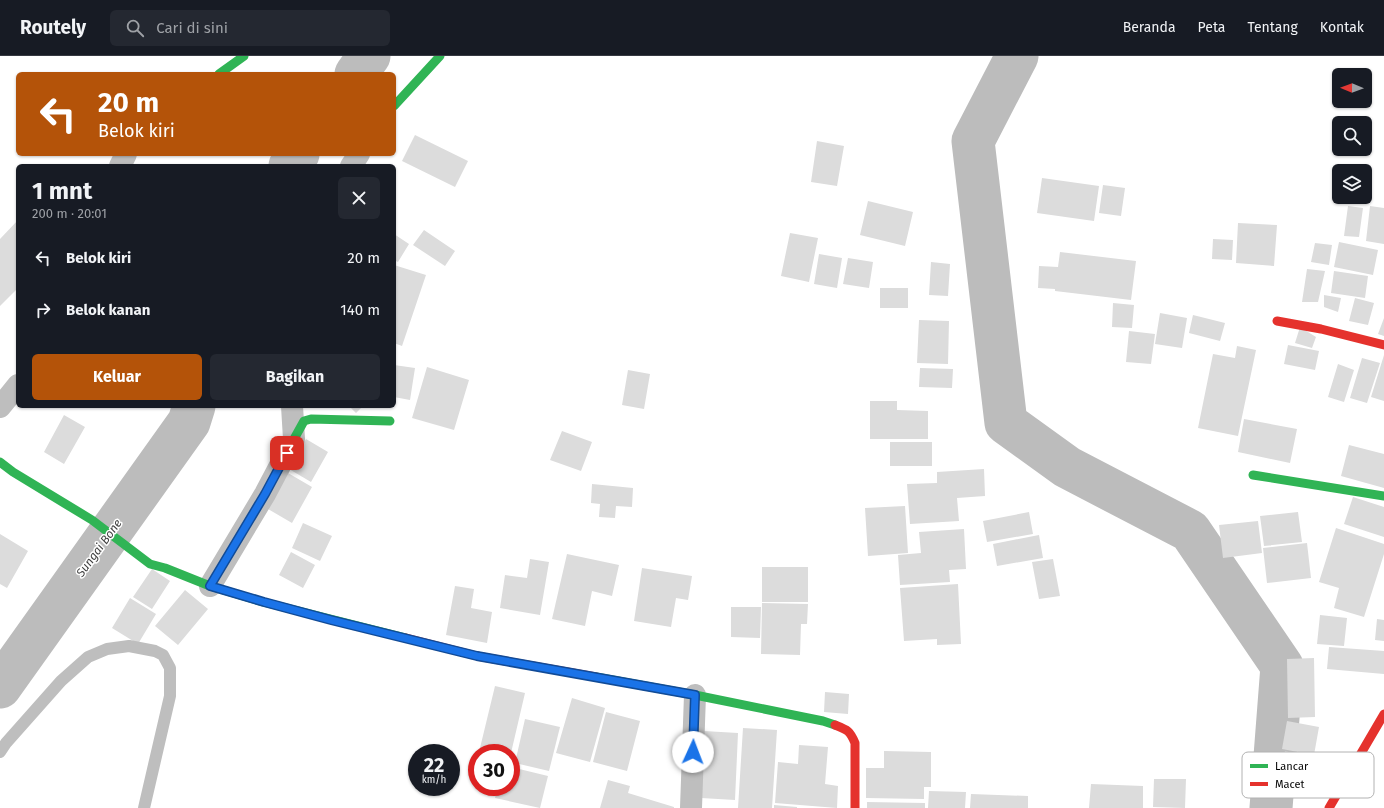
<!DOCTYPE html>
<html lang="id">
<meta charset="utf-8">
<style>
:root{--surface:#171b24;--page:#242831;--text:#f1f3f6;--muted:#9ea1a6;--line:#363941;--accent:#b45309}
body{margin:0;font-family:"Fira Sans",sans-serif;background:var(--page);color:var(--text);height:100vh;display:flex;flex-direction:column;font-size:15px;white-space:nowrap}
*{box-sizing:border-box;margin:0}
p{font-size:13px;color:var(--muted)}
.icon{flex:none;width:22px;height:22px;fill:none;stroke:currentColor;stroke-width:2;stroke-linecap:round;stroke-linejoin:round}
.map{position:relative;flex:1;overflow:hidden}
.panel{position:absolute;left:16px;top:108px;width:380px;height:244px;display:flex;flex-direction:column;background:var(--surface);border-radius:6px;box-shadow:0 1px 3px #0004}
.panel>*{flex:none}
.guide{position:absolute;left:16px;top:16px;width:380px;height:84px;border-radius:6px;box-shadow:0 1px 3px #0004;background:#b45309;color:#fff;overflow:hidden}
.needle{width:26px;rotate:271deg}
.controls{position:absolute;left:1332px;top:12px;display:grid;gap:8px}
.controls a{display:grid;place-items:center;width:40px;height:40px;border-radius:6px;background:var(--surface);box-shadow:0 1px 3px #0004;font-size:20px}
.speed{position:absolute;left:408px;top:688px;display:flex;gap:8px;font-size:20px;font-weight:700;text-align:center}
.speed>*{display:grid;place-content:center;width:52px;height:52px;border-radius:50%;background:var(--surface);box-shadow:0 1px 3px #0004;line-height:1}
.speed small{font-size:10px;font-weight:400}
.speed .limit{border:6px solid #d22;background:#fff;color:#111}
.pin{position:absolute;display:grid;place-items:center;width:34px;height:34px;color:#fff;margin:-17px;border-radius:8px;box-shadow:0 2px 6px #0006}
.me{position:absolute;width:44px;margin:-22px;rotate:2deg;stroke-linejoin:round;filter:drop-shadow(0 0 3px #0008)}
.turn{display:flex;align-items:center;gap:14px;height:84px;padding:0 16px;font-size:18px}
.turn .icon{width:52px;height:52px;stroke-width:2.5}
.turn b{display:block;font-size:28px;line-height:34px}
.round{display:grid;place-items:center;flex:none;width:42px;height:42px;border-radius:6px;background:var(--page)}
.head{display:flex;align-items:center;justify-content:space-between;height:68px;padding:0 16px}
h1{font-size:24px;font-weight:700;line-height:30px}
.cta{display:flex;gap:8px;margin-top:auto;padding:8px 16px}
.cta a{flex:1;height:46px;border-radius:6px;background:var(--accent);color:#fff;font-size:16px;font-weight:700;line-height:46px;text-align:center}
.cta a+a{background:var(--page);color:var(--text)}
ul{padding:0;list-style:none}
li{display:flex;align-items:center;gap:12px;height:52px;padding:0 16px}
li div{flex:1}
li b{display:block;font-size:15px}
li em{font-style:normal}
header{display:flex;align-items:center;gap:24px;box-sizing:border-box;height:56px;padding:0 20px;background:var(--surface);border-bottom:1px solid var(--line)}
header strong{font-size:19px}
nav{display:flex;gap:22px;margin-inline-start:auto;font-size:14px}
.search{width:280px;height:36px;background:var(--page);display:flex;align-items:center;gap:10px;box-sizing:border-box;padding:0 14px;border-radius:6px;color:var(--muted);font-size:15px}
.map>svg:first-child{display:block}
</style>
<header>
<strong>Routely</strong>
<div class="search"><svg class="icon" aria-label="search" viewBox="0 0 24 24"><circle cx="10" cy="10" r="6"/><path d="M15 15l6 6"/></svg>Cari di sini</div>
<nav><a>Beranda</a><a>Peta</a><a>Tentang</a><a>Kontak</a></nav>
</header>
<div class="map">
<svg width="1384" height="752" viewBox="0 0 1384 752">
<rect width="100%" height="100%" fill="#fff"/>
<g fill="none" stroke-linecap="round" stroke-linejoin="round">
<path stroke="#bcbcbc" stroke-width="43" d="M1017,0L973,85L1006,367L1067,411L1190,475L1282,610L1271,752
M356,18L369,0
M290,110L298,98
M0,631L189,366L194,350"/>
</g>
<path fill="#dcdcdc" d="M415,79L468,105L455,131L402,105Z
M817,85L844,90L837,130L811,126Z
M1042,122L1099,130L1094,165L1037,157Z
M1103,129L1125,132L1121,160L1099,157Z
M868,145L913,156L905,190L860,179Z
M1348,150L1363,152L1359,181L1344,180Z
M1370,150L1384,152V188L1366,185Z
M18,164V232L0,250V183Z
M1238,167L1277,169L1274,210L1236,207Z
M424,174L455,195L445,210L413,189Z
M790,177L818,182L809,226L781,220Z
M394,178L409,188L398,206L394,204Z
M1213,183L1233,184L1232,204L1212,203Z
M1339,186L1378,194L1373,219L1334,211Z
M1315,187L1332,189L1329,209L1311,206Z
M1060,196L1136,205L1131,244L1055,235V233L1038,232L1039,210L1058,211Z
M819,198L842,202L837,232L814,228Z
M848,202L873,206L869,232L843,228Z
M931,206L950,208L948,240L929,239Z
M394,209L426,219L402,290L394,287Z
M1307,213L1325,215L1318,246H1302Z
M1334,215L1368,220L1365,242L1331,237Z
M880,232H908V252H880Z
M1324,239L1341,242L1338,256L1324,251Z
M1355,242L1374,247L1368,269L1349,265Z
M1113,247L1134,249L1132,272L1112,271Z
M1160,257L1187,262L1182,292L1155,288Z
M1193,259L1225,267L1220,285L1189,277Z
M1384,262V280L1378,278Z
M919,264L949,265L948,308L917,307Z
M1300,271L1316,281L1312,292L1295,287Z
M1129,275L1155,278L1151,308L1126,306Z
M1288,289L1319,295L1315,314L1284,308Z
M1237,290L1256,294L1238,380L1198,372L1213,298L1235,302Z
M1384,299V345L1371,341Z
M1362,302L1380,307L1367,347L1350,342Z
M1338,308L1354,314L1344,346L1328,341Z
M394,309L415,312L410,344L394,341Z
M427,311L469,324L454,374L412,362Z
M920,312L953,313L952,332L919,331Z
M628,314L650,318L644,353L622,349Z
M870,345H897V354L928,355V383H870Z
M349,350H363L356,357Z
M64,359L85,371L64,408L44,396Z
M1244,363L1297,373L1290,407L1238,396Z
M562,375L592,386L581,415L550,404Z
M306,383L328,396L311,426L289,413Z
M890,386H932V410H890Z
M1349,389L1384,398V432L1341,420Z
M984,413L985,440L957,442L959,465L910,468L907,428L937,427V416Z
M288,417L312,431L292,467L268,453Z
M592,428L633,432L632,451L616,450L615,462L599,461L600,448L591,447Z
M1353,441L1384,451V481L1344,468Z
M905,450L908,497L868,500L865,452Z
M1029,456L1033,478L987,486L983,465Z
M1298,456L1302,486L1264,490L1260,460Z
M1258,465L1262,497L1223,502L1219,469Z
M303,467L332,480L320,505L292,492Z
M1336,472L1384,488V498L1364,561L1334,552L1339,532L1319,526Z
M964,473L966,513L949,514L950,526L900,529L898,499L921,497L919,476Z
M0,478L28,495L7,532L0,528Z
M1039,479L1043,502L997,510L993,488Z
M1307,487L1311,522L1267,527L1263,492Z
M291,496L315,509L303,532L279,519Z
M567,498L619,509L612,540L592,535L585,570L552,563Z
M530,503L549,506L540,559L500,552L505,519L527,522Z
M1053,503L1060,540L1039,543L1032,506Z
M762,511H808V546H762Z
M642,512L692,520L688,544L676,542L671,571L634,565Z
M152,513L170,525L152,553L133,541Z
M958,528L961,588L937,589V583L904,585L900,532Z
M455,530L474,533L471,552L492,556L487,587L446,579Z
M185,534L208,553L178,589L155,570Z
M130,542L156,558L138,588L112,572Z
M762,547L808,548L807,568H801L800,599L761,598Z
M731,551H761L760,582L731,581Z
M1320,559L1347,562L1344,590L1317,588Z
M1377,563L1384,564V585L1375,584Z
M1329,591L1384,595V618L1327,613Z
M1314,602L1315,661L1288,662L1287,603Z
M495,630L525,637L511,697H501L480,692Z
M825,636L849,638L848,658L824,656Z
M572,642L605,652L590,706L556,697Z
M606,656L640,665L627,715L593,706Z
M525,663L560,671L549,715L515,707Z
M1287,665L1319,671L1314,699L1282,693Z
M743,672L777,674L772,752H738Z
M704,675L738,677L735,744L701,742Z
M799,689L828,691L825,728L838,730L837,752L775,747L778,706L798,708Z
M884,695L931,696V731H924V743L866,742V712H884Z
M1285,695L1312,702L1304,736L1277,730Z
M511,711L548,720L540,752L495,742L498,731H511Z
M1154,723H1186L1185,752L1153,751Z
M608,724L630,730L628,737L674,751V752H600Z
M1091,728L1143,730V752H1089Z
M929,735L966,736L965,752H928Z
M971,738L1028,740V752H970Z
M867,746L925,747V752H867Z
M774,749L797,751V752H774Z"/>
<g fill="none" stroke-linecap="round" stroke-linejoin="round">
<path stroke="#bebebe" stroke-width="12" d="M0,696L6,687L61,625L88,601L107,593L129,590L155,595L163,599L170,612V640L144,752"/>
<path stroke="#bebebe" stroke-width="22" d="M120,110L126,98
M351,110L359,98
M0,351L18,329
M210,530L265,438L294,383L292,350
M691,752L695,639"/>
<path stroke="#30b455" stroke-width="9" d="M219,18L244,0
M394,50L440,0
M294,383L304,365L311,363L390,365
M0,406L13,416L92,464L150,508L165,512L210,530L263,546L406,582
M1253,419L1384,440
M596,621L695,639L823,665L835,669"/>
<path stroke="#e5322d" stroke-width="9" d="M1277,265L1321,273L1384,289
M406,582L477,600L596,621
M835,669C848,674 850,675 855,687V752
M1329,752L1384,658"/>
</g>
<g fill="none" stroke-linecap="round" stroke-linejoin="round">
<g stroke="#114b97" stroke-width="10">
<path id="route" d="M287,397L265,438L210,530L264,546L331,564L477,600L695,639L693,696"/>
</g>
<use href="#route" stroke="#1a73e8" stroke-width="7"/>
</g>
<g text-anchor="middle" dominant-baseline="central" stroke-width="3" stroke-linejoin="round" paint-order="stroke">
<g font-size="12" font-style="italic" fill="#404040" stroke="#fff">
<text transform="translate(99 492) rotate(-54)">Sungai Bone</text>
</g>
</g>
<rect x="1242" y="696" width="132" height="46" rx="6" fill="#fff" stroke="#b2b2b2" stroke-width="1"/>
<rect x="1250" y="708" width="18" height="4" fill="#30b455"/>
<rect x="1250" y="726" width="18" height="4" fill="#e5322d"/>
<g font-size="11" fill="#000">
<text x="1275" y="714">Lancar</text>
<text x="1275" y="732">Macet</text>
</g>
</svg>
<div class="controls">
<a><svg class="needle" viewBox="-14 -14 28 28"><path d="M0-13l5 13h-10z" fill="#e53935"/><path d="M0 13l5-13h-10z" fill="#9ea1a6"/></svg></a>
<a><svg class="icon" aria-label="search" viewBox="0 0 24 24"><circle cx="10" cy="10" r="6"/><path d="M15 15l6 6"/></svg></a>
<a><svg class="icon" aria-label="layers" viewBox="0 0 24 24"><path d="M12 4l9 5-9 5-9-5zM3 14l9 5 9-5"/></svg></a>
</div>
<div class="speed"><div>22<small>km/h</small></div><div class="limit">30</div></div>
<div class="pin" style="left:287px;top:397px;background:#d93025"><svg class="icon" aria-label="arrive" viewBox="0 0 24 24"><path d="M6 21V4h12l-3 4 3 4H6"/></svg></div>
<svg class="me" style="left:693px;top:696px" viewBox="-20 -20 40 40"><circle r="19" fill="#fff"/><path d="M0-13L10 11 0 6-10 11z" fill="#1a73e8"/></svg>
<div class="guide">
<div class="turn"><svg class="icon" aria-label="left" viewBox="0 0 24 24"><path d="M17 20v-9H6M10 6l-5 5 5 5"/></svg><div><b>20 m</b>Belok kiri</div></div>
</div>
<section class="panel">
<div class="head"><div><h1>1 mnt</h1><p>200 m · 20:01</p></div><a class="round"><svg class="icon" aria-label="close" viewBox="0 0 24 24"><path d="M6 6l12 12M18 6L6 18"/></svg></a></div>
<ul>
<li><svg class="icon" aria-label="left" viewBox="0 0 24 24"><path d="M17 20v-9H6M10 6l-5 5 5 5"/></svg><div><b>Belok kiri</b></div><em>20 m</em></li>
<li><svg class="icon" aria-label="right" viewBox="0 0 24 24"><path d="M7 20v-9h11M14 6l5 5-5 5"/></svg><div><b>Belok kanan</b></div><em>140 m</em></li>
</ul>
<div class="cta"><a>Keluar</a><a>Bagikan</a></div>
</section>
</div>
